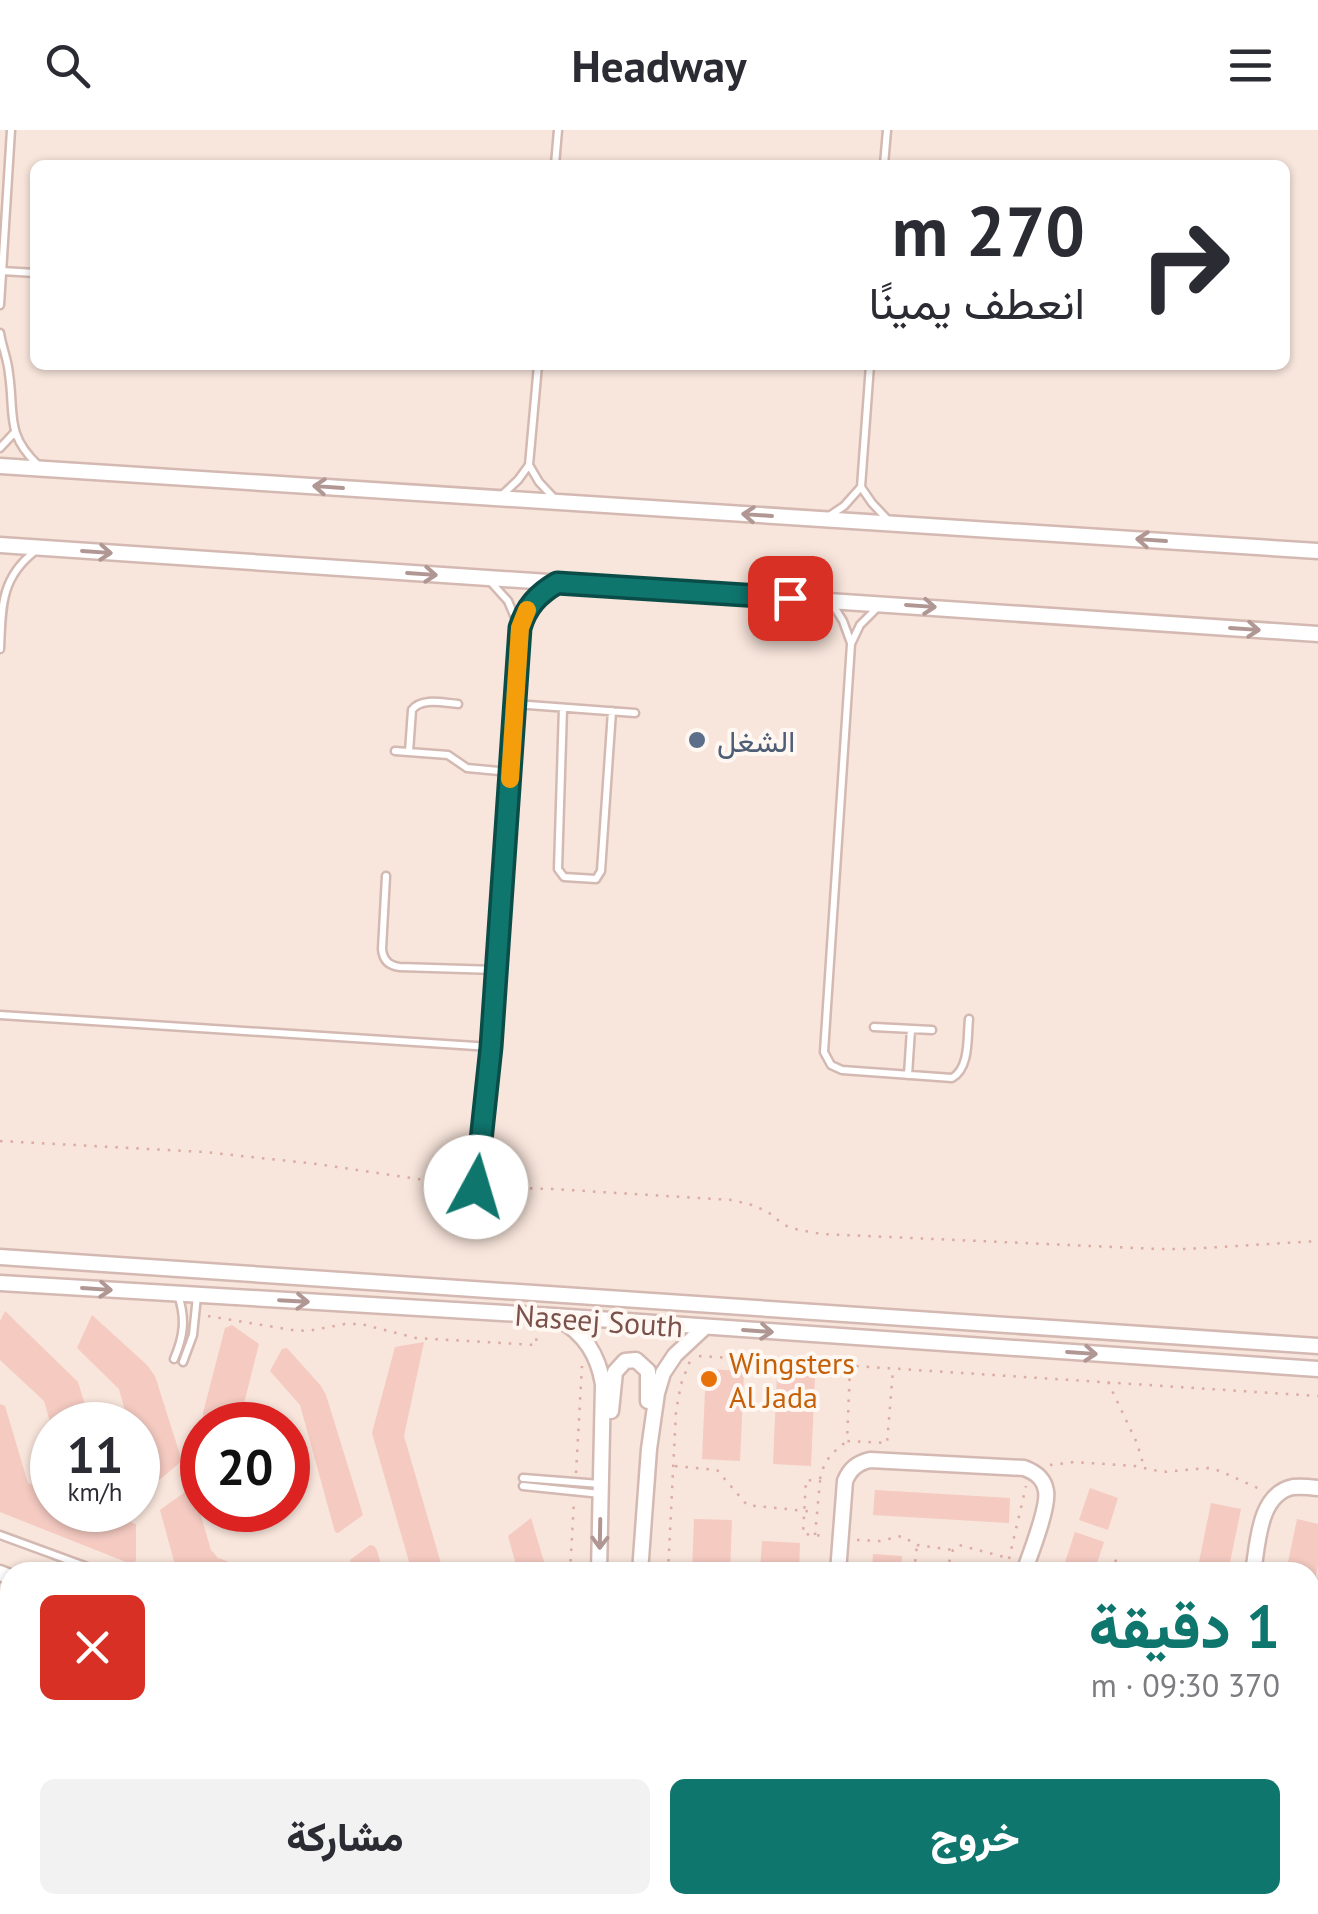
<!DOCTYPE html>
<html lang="ar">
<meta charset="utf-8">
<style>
:root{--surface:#fff;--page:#f2f2f3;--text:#2b2b33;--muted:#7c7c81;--accent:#0f766e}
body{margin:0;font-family:"PT Sans",Vazirmatn,sans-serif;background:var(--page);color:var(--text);direction:rtl;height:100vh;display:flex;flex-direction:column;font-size:38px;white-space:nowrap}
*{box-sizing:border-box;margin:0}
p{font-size:32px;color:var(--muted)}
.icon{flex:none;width:55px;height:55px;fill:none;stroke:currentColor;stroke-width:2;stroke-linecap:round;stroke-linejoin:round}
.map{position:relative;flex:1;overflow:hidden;direction:ltr}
.drawer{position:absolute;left:0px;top:1432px;width:1320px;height:352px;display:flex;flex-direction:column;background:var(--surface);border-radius:30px 30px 0 0;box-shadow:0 2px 8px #0004;direction:rtl}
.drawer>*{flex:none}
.top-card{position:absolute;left:30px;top:30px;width:1260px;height:210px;border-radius:15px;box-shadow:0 2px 8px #0004;direction:rtl;background:#fff;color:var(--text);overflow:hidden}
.speed{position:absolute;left:30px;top:1272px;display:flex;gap:20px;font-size:50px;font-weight:700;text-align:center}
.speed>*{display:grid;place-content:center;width:130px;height:130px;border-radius:50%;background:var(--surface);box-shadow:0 2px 8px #0004;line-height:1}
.speed small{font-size:25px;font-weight:400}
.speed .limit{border:15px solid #d22;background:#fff;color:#111}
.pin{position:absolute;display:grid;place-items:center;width:85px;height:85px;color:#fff;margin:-42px;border-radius:20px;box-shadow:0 5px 15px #0006}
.me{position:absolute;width:110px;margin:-55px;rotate:6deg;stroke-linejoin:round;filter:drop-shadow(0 0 8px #0008)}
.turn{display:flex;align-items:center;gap:35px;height:210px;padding:0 40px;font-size:45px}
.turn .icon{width:130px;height:130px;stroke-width:2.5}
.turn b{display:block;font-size:70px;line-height:85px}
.round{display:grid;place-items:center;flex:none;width:105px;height:105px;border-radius:15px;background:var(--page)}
.summary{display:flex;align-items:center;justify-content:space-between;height:170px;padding:0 40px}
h1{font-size:60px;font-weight:800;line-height:75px;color:var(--accent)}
.primary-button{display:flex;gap:20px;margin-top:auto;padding:20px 40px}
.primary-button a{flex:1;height:115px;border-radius:15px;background:var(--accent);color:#fff;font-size:40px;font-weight:800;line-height:115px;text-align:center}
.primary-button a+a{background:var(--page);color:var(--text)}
header{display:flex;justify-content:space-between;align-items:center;height:130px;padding:0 40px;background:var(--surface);font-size:45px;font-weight:800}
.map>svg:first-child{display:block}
</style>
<header><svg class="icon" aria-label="menu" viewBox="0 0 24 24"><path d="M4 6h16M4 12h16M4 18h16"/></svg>Headway<svg class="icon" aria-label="search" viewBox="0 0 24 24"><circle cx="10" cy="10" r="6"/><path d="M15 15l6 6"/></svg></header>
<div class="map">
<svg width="1318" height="1784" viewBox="0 0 1318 1784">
<rect width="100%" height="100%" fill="#fdf2eb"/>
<path fill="#f8e5db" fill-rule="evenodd" d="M0,0H1318V1784H0ZM35,35H1285V235H35ZM52,1295H138V1380H52ZM202,1295H288V1380H202ZM10,1442H1310V1775H10Z"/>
<path fill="#f4cac1" d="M5,1181L78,1252L91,1295H51L44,1271L0,1230V1191Z
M92,1185L147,1235L155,1246L182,1331L152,1356L144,1351L138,1326V1295H129L119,1259L77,1218Z
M232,1195L259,1214L241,1285L244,1295H204L203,1283L225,1198Z
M424,1212L404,1306L442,1437L436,1442H412L372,1303L395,1217Z
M287,1218L321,1256L326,1265L363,1385L338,1403L335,1402L300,1275L270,1241L282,1219Z
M706,1239L744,1241L740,1331L702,1329Z
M777,1244L815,1246L811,1336L773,1334Z
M0,1274L5,1276L28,1353L52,1363V1380H99L136,1394V1431L131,1434L0,1382Z
M1090,1358L1118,1368L1108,1400L1079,1390Z
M189,1359L194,1362L211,1420L218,1428L258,1442H177L160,1380Z
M875,1360L1010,1368L1009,1393L873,1385Z
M1211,1373L1241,1379L1228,1442H1197Z
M227,1380H268L271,1391L230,1389Z
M531,1388L547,1442H518L508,1406Z
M694,1389L732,1390L730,1442H692Z
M1297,1389L1318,1394V1435L1312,1466L1310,1442H1286Z
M1075,1402L1104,1412L1094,1442H1086L1064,1435Z
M762,1411L800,1413L799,1442H760Z
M370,1415L374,1416L377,1420L383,1442H353L350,1430Z
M873,1424L902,1426L901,1442H872Z
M973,1433L1000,1442H970Z
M1310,1773L1318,1775V1784H1202L1172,1776L1310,1775Z"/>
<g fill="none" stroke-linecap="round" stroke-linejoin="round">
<g stroke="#d3b9b2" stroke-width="11">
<path id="service" d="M555,35L558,0
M884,35L887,0
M2,141L35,143
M0,175L11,0
M0,203C2,217 8,230 9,244C15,284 5,304 38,335
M0,318L14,303
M529,335L539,352L554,368
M861,357L872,373L888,390
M502,365L518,350L529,335L538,235
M829,386L844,376L861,357L870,235
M489,450L508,471L519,497
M833,475L843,491L851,513
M879,476L860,495L851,514L824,922L831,935L842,940L952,948C970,938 967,908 969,889
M0,519C2,478 0,449 34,422
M515,574L635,583
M563,578L558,739L564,747L596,749L601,741L612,581
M395,621L448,625L467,638L510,642
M409,622L412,580C421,567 444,573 458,574
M386,746L382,819C383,830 389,836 400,837L496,840
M0,885L491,917
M874,897L932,900
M908,945L911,899
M476,1057L491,917L520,499L533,471L550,457
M174,1229C184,1206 186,1188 178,1165
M183,1232L193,1205L197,1166
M523,1348L600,1354
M523,1356L601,1364
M0,1405L101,1442
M39,1775V1784
M84,1775L94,1784
M120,1775L121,1784
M182,1784L183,1775"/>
</g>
<g stroke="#d3b9b2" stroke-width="19">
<path id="minor" d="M0,336L1318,421
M0,415L1318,504
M0,1127L1318,1216
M0,1153L554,1186L1318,1239
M559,1189C585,1204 598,1225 603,1254L599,1442
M611,1281L615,1242L625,1231L636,1230L648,1241V1271
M640,1442L649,1319L657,1263L663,1243L675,1225L705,1197
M838,1442L845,1351C850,1339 857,1333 870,1330L1024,1338C1035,1342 1044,1348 1046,1361C1049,1377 1030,1425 1024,1442
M1253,1442C1258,1415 1258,1364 1293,1357C1301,1356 1310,1357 1318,1358
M0,1443L10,1447
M0,1484L10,1488
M1310,1685L1318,1687
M863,1775L891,1784
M977,1775L1007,1784"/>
</g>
<path stroke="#daaca3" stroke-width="2.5" stroke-dasharray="2.5 8" stroke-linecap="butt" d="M0,1011L204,1022L317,1034L465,1056
M488,1057L552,1059L732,1070L752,1075L768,1082L784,1095L799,1100L822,1104L1158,1119H1187L1318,1111
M208,1186L292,1200L308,1201L345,1194H361L416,1208L536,1215L537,1200
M699,1226L1318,1266
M850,1238L847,1311L887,1313L893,1240
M1108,1252L1137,1313L1144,1337
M1050,1335L1074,1332L1135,1336L1163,1342L1208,1338L1220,1341L1262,1360
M675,1336L717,1340L747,1375L815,1382
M576,1343L582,1236
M820,1349C824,1331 831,1323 846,1312
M815,1405L820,1351L806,1350L803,1404L825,1406
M857,1410L880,1411L902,1406L917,1415L953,1420
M1009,1429L1026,1356
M570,1442L574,1371
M668,1442L676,1281L681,1254L690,1231
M914,1442L917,1415
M946,1442L953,1420L959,1415L1008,1428
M1112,1442L1117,1427
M1310,1516L1318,1523
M1318,1535L1311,1539L1318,1648
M669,1775L715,1784
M764,1775L792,1784
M1125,1784L1126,1775"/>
<use href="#service" stroke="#fff" stroke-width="6"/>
<use href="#minor" stroke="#fff" stroke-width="14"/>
</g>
<defs><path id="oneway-shaft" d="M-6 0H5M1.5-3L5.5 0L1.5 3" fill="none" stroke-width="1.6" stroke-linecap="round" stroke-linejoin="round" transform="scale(2.5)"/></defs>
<g stroke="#b09793">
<use href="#oneway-shaft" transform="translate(328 357) rotate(-176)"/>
<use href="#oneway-shaft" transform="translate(757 385) rotate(-176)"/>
<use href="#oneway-shaft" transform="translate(1151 410) rotate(-176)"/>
<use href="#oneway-shaft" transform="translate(97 422) rotate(4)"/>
<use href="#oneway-shaft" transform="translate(422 444) rotate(4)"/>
<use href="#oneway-shaft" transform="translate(921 476) rotate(4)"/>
<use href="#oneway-shaft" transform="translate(1245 499) rotate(4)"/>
<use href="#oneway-shaft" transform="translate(97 1159) rotate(4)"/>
<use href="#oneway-shaft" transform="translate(294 1171) rotate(3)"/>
<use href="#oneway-shaft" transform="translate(758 1201) rotate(4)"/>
<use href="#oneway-shaft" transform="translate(1082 1223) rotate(4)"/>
<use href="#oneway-shaft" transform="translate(600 1404) rotate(91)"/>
</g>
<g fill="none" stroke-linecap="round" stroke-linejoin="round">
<g stroke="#0a4d48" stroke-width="25">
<path id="route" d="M476,1057L491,917L520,498C526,477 538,464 557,453L790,468"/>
</g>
<use href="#route" stroke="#0f766e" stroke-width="18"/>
<path stroke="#f59e0b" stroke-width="18" d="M510,649L520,498L527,480"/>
</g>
<circle fill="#5c6f8a" stroke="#fff7f2" stroke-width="4" cx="697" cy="610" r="10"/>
<circle fill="#e8710a" stroke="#fff7f2" stroke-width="4" cx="709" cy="1249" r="10"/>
<g text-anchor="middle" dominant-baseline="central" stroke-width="8" stroke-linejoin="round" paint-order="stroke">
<g font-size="30" fill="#4e5e75" stroke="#fff7f2" text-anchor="start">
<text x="717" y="610">الشغل</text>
</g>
<g font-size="30" fill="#7b524b" stroke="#fff7f2">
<text transform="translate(599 1190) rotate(4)">Naseej South</text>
</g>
<g font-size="30" fill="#c56008" stroke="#fff7f2" text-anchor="start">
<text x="729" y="1232">Wingsters<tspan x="729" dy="34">Al Jada</tspan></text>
</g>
</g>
</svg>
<div class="speed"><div>11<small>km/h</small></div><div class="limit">20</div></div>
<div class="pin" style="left:790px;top:468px;background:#d93025"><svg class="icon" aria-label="arrive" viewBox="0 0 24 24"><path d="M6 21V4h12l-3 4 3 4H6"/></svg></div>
<svg class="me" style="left:476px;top:1057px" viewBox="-20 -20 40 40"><circle r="19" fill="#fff"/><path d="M0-13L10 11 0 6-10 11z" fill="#0f766e"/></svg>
<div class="top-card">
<div class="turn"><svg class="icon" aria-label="right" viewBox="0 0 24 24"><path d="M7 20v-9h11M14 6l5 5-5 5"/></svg><div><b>270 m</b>انعطف يمينًا</div></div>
</div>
<section class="drawer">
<div class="summary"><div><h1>1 دقيقة</h1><p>370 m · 09:30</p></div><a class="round" style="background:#d93025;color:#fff"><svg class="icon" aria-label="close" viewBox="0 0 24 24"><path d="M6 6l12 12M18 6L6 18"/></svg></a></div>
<div class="primary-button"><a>خروج</a><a>مشاركة</a></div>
</section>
</div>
